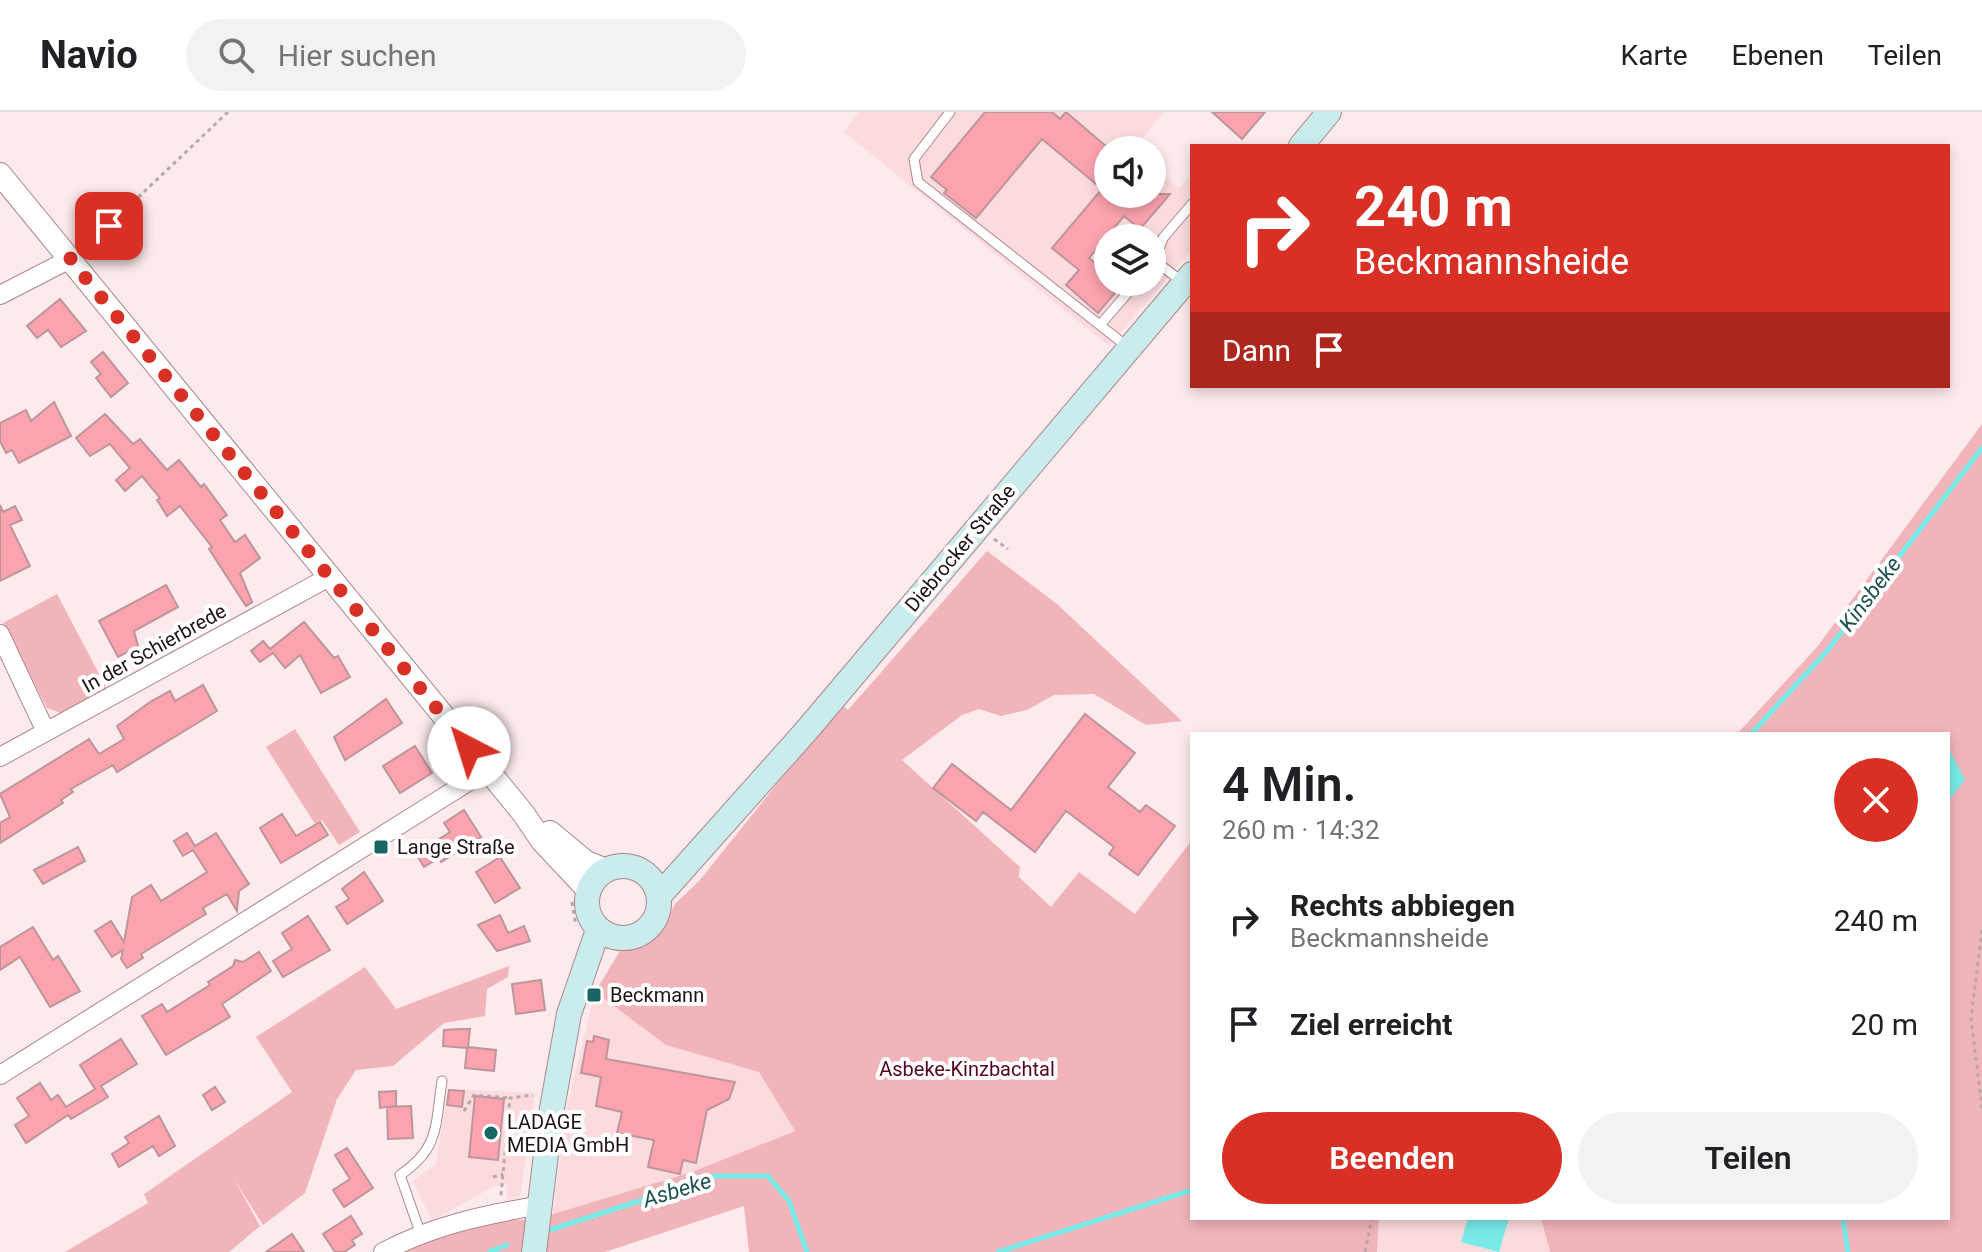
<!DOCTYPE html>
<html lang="de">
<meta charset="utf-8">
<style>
:root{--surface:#fff;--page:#f2f2f2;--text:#202124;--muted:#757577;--line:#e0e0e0;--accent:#d93025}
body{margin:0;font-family:Roboto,sans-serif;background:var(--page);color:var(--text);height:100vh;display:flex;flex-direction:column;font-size:30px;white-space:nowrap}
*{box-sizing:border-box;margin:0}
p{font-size:26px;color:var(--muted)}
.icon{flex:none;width:44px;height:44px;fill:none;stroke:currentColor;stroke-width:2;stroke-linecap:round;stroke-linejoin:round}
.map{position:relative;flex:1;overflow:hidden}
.sheet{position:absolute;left:1190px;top:620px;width:760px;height:488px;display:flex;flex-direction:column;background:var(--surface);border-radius:0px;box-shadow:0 4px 12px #0003}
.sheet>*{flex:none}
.banner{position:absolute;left:1190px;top:32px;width:760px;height:244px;border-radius:0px;box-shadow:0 4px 12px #0003;background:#d93025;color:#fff;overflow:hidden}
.fabs{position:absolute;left:1094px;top:24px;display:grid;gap:16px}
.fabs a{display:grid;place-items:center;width:72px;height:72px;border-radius:50%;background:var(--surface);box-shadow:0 4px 12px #0003;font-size:40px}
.pin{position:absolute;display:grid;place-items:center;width:68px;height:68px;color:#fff;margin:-34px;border-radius:16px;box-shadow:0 4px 12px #0006}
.me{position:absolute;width:88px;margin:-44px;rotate:320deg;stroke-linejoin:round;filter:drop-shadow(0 0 6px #0008)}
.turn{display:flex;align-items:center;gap:28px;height:168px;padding:0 32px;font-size:36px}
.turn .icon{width:104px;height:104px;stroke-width:2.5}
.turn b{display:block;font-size:56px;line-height:68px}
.then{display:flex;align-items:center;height:76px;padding:0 32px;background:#0003;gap:16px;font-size:30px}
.round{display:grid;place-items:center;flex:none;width:84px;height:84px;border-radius:42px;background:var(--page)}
.headline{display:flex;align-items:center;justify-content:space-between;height:136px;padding:0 32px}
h1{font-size:48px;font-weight:600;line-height:60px}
.cta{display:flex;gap:16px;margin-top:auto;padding:16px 32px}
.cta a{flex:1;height:92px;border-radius:48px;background:var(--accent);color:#fff;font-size:32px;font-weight:600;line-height:92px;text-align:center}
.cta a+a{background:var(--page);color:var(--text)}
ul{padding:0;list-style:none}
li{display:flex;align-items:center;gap:24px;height:104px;padding:0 32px}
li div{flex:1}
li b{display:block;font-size:30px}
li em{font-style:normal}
header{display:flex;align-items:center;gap:48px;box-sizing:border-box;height:112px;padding:0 40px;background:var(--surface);border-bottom:2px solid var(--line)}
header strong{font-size:38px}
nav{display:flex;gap:44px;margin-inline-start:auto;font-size:28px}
.search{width:560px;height:72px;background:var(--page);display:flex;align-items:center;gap:20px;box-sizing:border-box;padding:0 28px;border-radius:44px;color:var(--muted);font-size:30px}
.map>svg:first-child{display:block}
</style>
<header>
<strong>Navio</strong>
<div class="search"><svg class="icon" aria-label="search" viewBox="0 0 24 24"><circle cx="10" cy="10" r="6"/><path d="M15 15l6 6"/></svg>Hier suchen</div>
<nav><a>Karte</a><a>Ebenen</a><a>Teilen</a></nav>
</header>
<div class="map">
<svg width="1982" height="1140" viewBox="0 0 1982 1140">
<rect width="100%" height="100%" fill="#fceaec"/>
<path fill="#fbdbde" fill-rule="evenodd" d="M860,0H1163L1133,38H1108V82H1152V54L1179,76L1192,62V138L1109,234L844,20ZM1108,126H1152V170H1108Z
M595,880L666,933L759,960L795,1019L692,1060L553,1102L567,994Z
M448,977L535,981L520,1084L507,1088V1072L492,1075L432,1109L413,1069L436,1052Z
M1379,1106H1541L1550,1140H1377Z"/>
<path fill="#f2b4bb" d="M1982,312V1140H1550L1541,1106H1948V622H1737L1817,535Z
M987,439L1057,492L1182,609L1146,613L1094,582L1054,583L1027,598L1001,604L979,597L962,603L902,648L1020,755L1019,765L1051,795L1079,760L1135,802L1192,728V1106H1379L1377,1140H749L744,1094L605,1140H395L449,1106L523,1108L553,1102L692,1060L795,1019L759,960L666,933L595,880L620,839L648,831L666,809L675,792L700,768L841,592L848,598Z
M57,482L107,577L61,601L47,596L3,511Z
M295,617L360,720L339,733L322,708L315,712L266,635Z
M509,854L508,865L487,877L485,904L444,911L393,954L356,958L337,987L305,1081L263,1113L234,1067L260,1114L229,1140H65L148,1091L144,1082L292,980L256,925L365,855L396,897Z"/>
<path fill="#78ebe8" d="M1948,635L1965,668L1948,689Z
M1468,1106H1509L1499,1140L1461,1130Z"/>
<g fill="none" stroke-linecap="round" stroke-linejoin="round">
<path stroke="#78ebe8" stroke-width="5" d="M1751,622L1827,539L1982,336
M1843,1106L1848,1140
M550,1118L716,1064H768L789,1089L807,1140
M489,1140L507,1133
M998,1140L1192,1078"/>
</g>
<path fill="#fba3af" stroke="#be959a" stroke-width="2" d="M985,0H1052L1060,7L1066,0L1108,36V82H1170L1140,117L1124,104L1089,146L1108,162V170H1124L1098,201L1066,173L1079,158L1052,136L1102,77L1042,27L976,106L944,81L947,78L931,65Z
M1212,0H1265L1242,27Z
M60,187L86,219L61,235L48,218L37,226L27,214Z
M103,240L128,271L111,285L96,266L101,262L91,250Z
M54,290L71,324L19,351L12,338L6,341L0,329V311L26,298L31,309Z
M105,302L133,332L140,327L167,358L179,348L201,375L204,372L227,403L220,408L235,430L245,423L260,446L240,461L252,490L246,494L209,437L212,435L180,394L167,404L157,388L160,386L142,364L125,379L116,368L130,356L110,332L90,344L76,326Z
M0,393L3,400L15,394L22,408L10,413L30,454L0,469Z
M166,473L178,495L134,519L138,534L118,545L99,509Z
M304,510L334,546L338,544L350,565L321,581L300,543L285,556L273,541L260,550L251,539L263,529L270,537Z
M203,573L217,599L117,660L113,653L71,677L73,680L61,688L63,691L0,731V711L10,705L0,682L89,627L99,642L124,627L117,614L150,590L170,579L175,589Z
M386,587L402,611L345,648L334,625Z
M1085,602L1135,641L1108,675L1140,700L1146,693L1175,714L1138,763L1109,742L1114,735L1066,699L1035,740L983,700L976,709L933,676L952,652L1011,698Z
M415,634L432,661L400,681L383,654Z
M464,698L481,725L441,750L439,746L424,755L416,742L450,720L444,711Z
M282,702L296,724L320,710L328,723L281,751L260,716Z
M187,721L195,734L216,721L249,772L239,779L237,799L227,782L203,796L206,802L141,842L143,846L127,856L121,847L123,838L112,845L95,819L111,809L124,830L132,785L151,773L161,789L207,760L193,738L183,744L174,729Z
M78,735L85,749L43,772L34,758Z
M500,745L520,776L495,791L476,760Z
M364,760L383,789L347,812L336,795L349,787L342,777Z
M500,803L508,821L524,814L530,829L497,839L478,813Z
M308,804L330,838L283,865L273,849L292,837L282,821Z
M33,815L53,848L58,844L80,879L50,895L20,845L0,858V835Z
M259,840L271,859L222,892L230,905L166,943L142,904L162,892L167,900L210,873L208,870L233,854L235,848L243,850Z
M541,868L545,898L516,902L512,872Z
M461,917H470L468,935L496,938L494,959L465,956L467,936L443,934L444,918Z
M594,924L609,928L606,947L735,970L729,987L707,998L696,1051L683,1048L680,1062L648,1055L654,1028L617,1021L622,1000L596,994L601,965L581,961L587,929L593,930Z
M121,927L137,952L101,974L108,985L71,1007L68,1003L26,1031L15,1013L29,1004L17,986L40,971L51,988L58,983L66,995L95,977L80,953Z
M215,975L225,990L212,998L203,983Z
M449,978L464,979L462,995L447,993Z
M396,979V994L380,996L379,980Z
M475,984L504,987L498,1048L469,1045Z
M411,994L413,1026L388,1027L387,995Z
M159,1004L175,1034L159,1044L153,1034L119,1055L112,1042L129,1031L125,1025Z
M347,1036L373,1076L344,1095L333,1078L350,1067L335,1043Z
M351,1104L362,1122L352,1128L355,1133L344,1140H335L323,1122Z
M292,1122L304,1140H266Z"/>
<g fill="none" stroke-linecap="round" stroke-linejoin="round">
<g stroke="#ae868b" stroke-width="11">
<path id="service" d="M950,0L914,47L918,70L1129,236
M1155,149L1163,126L1192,92
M1152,152L1155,149L1184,171
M1100,213L1137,170
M420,1120L400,1063C440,1036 435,1014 442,969"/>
</g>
<g stroke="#ae868b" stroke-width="20">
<path id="minor" d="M0,183L70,147
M0,522L46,620
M0,645L329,465
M0,963L487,658
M383,1140C434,1113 484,1103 541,1093"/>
</g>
<g stroke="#ae868b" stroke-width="24">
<path id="tertiary" d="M0,62L523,701L542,729L588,778
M550,720L586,750L606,758"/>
</g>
<g stroke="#ae868b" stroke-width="26">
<path id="secondary" d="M1301,34L1329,0
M587 790a36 36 0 1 1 72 0a36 36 0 1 1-72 0Z
M659,784L807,618L1192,162
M534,1140L551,1002L569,902L598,818"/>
</g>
<path stroke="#b8a7a9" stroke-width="3" stroke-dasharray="4 4" stroke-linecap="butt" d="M86,135L228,0
M994,427L1008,437
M572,790L576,814
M1982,818L1971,906L1982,996
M464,999L474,983L510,986
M493,1065L503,1062
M501,1083L510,986L533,983
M1365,1140L1372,1106"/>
<use href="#service" stroke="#fff" stroke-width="9"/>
<use href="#minor" stroke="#fff" stroke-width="18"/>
<use href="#tertiary" stroke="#fff" stroke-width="22"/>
<use href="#secondary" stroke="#caecec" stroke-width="24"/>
</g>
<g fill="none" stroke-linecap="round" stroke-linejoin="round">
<path stroke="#d93025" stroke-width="14" stroke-dasharray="0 25.2" d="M109,114L70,147L469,636"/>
</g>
<g fill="#176564" stroke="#fff" stroke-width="3">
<rect x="373" y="727" width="16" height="16" rx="4"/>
<rect x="586" y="875" width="16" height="16" rx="4"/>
<circle cx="491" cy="1021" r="8"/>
</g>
<g text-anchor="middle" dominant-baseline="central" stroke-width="8" stroke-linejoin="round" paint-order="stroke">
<g font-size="20" fill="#211214" stroke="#fff">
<text transform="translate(960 436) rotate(-50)">Diebrocker Straße</text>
<text transform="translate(154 536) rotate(-29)">In der Schierbrede</text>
</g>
<g font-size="20" fill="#211214" stroke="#fff" text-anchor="start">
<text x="397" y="735">Lange Straße</text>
<text x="610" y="883">Beckmann</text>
<text x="507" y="1010">LADAGE<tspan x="507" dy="23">MEDIA GmbH</tspan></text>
</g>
<g font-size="20" fill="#54061e" stroke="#fff">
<text x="967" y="957">Asbeke-Kinzbachtal</text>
</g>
<g font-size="22" font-style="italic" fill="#1f5251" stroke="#fff">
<text transform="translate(1870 482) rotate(-53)">Kinsbeke</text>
<text transform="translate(677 1078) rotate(-17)">Asbeke</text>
</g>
</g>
</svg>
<div class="fabs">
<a><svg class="icon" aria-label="sound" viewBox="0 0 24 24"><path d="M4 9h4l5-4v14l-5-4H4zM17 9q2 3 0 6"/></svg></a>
<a><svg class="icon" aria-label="layers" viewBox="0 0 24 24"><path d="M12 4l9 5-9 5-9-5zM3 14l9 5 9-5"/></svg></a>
</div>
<div class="pin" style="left:109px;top:114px;background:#d93025"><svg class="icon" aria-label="arrive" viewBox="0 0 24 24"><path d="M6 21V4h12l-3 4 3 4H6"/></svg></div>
<svg class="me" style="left:469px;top:636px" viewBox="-20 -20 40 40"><circle r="19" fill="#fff"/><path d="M0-13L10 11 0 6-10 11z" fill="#d93025"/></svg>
<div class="banner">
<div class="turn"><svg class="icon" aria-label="right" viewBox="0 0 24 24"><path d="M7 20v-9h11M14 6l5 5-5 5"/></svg><div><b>240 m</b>Beckmannsheide</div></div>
<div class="then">Dann<svg class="icon" aria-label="arrive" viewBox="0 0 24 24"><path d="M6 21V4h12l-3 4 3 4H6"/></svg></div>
</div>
<section class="sheet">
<div class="headline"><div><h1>4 Min.</h1><p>260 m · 14:32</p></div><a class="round" style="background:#d93025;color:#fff"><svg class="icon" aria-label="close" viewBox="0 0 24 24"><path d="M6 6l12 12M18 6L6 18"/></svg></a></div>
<ul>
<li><svg class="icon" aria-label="right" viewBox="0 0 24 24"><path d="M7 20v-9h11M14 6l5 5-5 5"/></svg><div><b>Rechts abbiegen</b><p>Beckmannsheide</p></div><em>240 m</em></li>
<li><svg class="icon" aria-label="arrive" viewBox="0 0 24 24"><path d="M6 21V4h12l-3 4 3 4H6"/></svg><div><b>Ziel erreicht</b></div><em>20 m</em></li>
</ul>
<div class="cta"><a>Beenden</a><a>Teilen</a></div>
</section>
</div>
